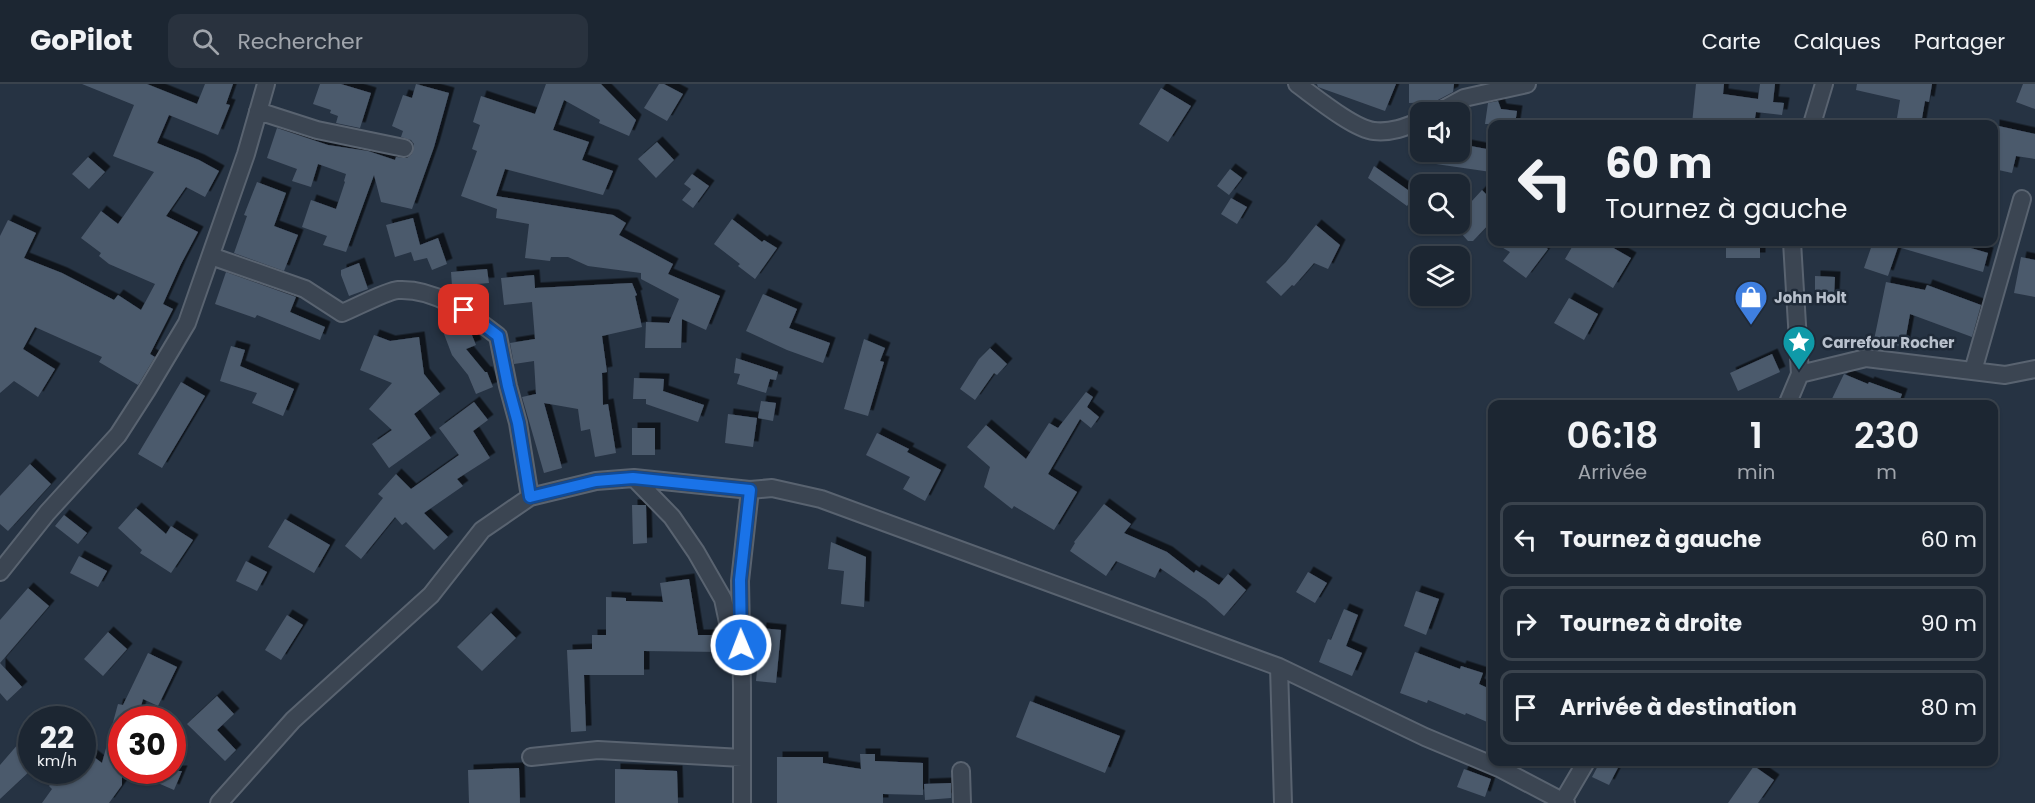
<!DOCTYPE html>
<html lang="fr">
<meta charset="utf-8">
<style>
:root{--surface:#1c2632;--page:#29323e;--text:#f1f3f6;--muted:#a0a5ac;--line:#3a434d}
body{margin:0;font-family:Poppins,sans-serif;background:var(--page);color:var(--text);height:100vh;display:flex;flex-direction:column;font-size:22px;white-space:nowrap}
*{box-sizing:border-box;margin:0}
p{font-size:20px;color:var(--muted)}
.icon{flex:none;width:33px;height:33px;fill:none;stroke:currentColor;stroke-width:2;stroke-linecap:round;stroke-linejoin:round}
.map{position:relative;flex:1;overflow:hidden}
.panel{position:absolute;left:1488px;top:316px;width:510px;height:366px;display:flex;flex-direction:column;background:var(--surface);border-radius:12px;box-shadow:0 2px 4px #0004,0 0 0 2px var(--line)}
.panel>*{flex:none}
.hud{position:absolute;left:1488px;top:36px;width:510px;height:126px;border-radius:12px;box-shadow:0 2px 4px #0004,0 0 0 2px var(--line);background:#1c2632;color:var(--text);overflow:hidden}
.tools{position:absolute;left:1410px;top:18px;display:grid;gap:12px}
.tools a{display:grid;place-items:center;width:60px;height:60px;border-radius:12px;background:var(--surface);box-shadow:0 2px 4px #0004,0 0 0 2px var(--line);font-size:30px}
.speed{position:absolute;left:18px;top:622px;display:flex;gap:12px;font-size:30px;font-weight:700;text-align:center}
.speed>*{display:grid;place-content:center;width:78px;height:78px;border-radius:50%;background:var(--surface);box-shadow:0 2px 4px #0004,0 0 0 2px var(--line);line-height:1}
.speed small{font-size:15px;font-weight:400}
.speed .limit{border:9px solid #d22;background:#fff;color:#111}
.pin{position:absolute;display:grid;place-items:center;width:51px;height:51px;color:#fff;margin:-26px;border-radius:12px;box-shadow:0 3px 9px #0006}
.me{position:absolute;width:66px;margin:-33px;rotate:359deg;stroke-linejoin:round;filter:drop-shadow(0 0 4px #0008)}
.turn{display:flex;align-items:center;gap:21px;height:126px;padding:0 18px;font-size:27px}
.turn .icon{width:78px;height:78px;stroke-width:2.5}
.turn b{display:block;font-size:42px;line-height:51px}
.eta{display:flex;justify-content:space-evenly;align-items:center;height:102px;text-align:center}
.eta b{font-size:36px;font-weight:600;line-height:42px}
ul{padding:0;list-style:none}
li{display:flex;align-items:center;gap:18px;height:75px;margin:0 12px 9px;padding:0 6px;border:3px solid var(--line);border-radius:12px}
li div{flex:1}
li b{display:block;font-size:22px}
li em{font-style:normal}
header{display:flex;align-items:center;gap:36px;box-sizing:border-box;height:84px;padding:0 30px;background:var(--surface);border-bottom:2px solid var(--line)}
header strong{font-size:28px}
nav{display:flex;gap:33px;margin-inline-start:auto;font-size:21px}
.search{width:420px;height:54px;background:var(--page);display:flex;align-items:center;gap:15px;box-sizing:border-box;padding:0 21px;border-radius:12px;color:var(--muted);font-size:22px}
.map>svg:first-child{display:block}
</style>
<header>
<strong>GoPilot</strong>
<div class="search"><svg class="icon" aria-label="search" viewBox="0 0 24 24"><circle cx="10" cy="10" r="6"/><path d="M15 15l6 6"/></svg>Rechercher</div>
<nav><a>Carte</a><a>Calques</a><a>Partager</a></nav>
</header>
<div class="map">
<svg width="2035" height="719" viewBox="0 0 2035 719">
<defs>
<filter id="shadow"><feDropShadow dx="5.5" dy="-5.5" stdDeviation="0" flood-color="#0009"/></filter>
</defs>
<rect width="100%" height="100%" fill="#263343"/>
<path fill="#4c5a6c" filter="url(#shadow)" d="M82,0H147L197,20L205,0H233L226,20L230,21L218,51L169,31L157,59L199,76L219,87L205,113L186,103L166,132L198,148L181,180L163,220L173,225L150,270L155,273L138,301L99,278L102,273L35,243L23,265L55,285L38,313L14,297L0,309V152L8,136L36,149L24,174L62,189L114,216L118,211L141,226L155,200L109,180L99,172L101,169L81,154L101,127L118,140L154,88L113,72L134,21Z
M320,0H341L371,9L360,44L336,39L338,32L330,29L331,26L313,20Z
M416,0L449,9L434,63L412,125L381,118L374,91L346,168L323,161L327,152L302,143L311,116L336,125L345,98L344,97L346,90L318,80L311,103L292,97L297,85L267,74L277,44L328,61L368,67L395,76L396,73L407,74L412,70L414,60L411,56L401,53L403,47L392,42L403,11L412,14Z
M546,0H601L636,36L629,52L599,39L600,36L564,16L553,46L589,58L582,76L613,87L603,111L505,85L496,112L613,131L626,139L619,151L673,180L668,190L720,212L706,246L682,235L681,264H645L646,238L669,239L679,215L641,195V189L588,182L568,173H551L550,177L525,174L529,140L496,134L497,125L461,112L477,67L472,65L480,41L473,38L481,12L535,30Z
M659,0H664L683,10L667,37L644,24Z
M1317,0H1396L1385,27L1318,3Z
M1409,0H1454L1453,8L1434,18L1409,19Z
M1696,0H1724L1723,10L1758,15L1760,0H1775L1773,18L1784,19L1782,31L1756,28L1754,40H1692Z
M1857,0H1932L1929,18L1925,17L1921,40H1896L1900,16L1856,6Z
M2023,0H2035V25L2016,18Z
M1161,4L1191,22L1168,58L1139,40Z
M1498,17L1501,25L1517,27L1515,40H1485L1488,19Z
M1994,41L2035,50V75L2016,72L2012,89L1994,85Z
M657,58L674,76L656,94L638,75Z
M1460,60L1492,66L1491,88L1436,80L1438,68H1460Z
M88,73L105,88L89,105L72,90Z
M1374,82L1415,111L1407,122L1368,94Z
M1230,85L1242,94L1229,111L1217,102Z
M692,90L709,102L693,124L682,116L691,105L684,100Z
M257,98L286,109L274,142L298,151L284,187L234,169L247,132L244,131Z
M1482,106L1492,116V137L1473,157H1468L1460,148V130Z
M1231,114L1247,123L1237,140L1221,130Z
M413,134L420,161L438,154L447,180L432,186L427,174L414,177L411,168L395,173L386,141Z
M732,135L762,158L764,156L777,164L755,195L738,182L740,180L714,160Z
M1316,141L1340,161L1328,185L1314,179L1294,202L1292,201L1281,212L1266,198L1286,178Z
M1493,158H1538L1548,165L1526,194L1503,177L1510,168Z
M1575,158H1603L1631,174L1613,204L1565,175Z
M1726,158H1760V174H1726Z
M1873,158H1950L1988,169L1983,188L1898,163L1888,192L1864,184Z
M2021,173L2035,176V213L2014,209Z
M359,179L368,205L349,212L341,191V186Z
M487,185L489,199L452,202L451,188Z
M226,188L296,213L290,228L325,243L320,256L257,231L255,234L215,220Z
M534,191L535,204L632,199L637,211L635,212L642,243L602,252L607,288L602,289L603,321L608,320L616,369L595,373L590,345L581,347L578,325L544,319L562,384L544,389L522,313L536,310L534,277L514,280L510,259L535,255L532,218L504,221L501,194Z
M1815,192L1835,193L1834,213H1815Z
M1886,198L1925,206L1927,201L1981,221L1972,253L1910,230L1904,263L1874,256Z
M763,210L797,225L789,244L830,259L823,279L787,266L746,247Z
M1569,214L1598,230L1584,256L1554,239Z
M465,241L469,244L476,261L466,265L485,288H487L493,303L476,310L468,291L452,271L444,250Z
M374,251L390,257L419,253L424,290L440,310L414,330L431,354L389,384L372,360L392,346L369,325L392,299L360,286Z
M864,255L885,264L880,277L884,278L868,332L844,325Z
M231,262L245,266L240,282L294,305L283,332L252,319L257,309L220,297Z
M990,264L1007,280L997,291L994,289L975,316L960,305L979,275Z
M1772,270L1780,288L1738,307L1730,289Z
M736,274L778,288L776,296L770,295L766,309L737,300L740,290L734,289Z
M1844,290L1868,300L1869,298L1902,310L1898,321H1829Z
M634,294L664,295L663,307L704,321L698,338L646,320V315H633Z
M181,298L205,312L162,384L138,370Z
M1086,308L1093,313L1087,323L1099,333L1091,344L1080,335L1048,390L1077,408L1054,446L1014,422L1012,425L984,403L990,383L967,363L986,341L1026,375L1049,339L1058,344Z
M761,317L776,319L773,337L758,334Z
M474,318L488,336L473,347L490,374L457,395L463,402L424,429L448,453L434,466L406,438L402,441L395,433L361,475L345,462L383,414L378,410L396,390L411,405L459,371L439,344Z
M728,330L757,334L753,363L725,359Z
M632,344H655V371H632Z
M877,349L909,365L907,368L941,386L925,417L903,405L910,393L866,371Z
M30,380L51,400L8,447L0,440V412Z
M1104,420L1131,440L1124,449L1167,468L1194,489L1196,486L1219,501L1228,490L1246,506L1224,532L1206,516L1160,484L1155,494L1116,477L1106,492L1070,467L1075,459L1074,458Z
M632,421H646L647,459L633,460Z
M136,424L166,450L171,442L193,456L171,489L140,469L142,466L118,444Z
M64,431L87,449L78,460L55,442Z
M285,435L330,461L314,489L268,463Z
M831,458L866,473L864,523L841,520L844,487L828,485Z
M79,472L107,487L98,503L70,489Z
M246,477L267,488L257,507L236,497Z
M1308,488L1327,499L1315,519L1296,508Z
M689,495L698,551H720L722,568L644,567V591H584L586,647L571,648L567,566L592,565V551H606V513L626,514V517L663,518L660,499Z
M28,504L49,522L0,579V536Z
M1416,507L1439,515L1426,551L1404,542Z
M1344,525L1358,531L1346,562L1362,569L1352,592L1319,578L1328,555L1331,556Z
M491,529L516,554L482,587L457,563Z
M287,531L303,541L281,576L265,566Z
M761,544L781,546L776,599L756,597Z
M108,548L127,565L103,592L84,575Z
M1415,568L1460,585L1461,582L1483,589L1479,600L1492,606V640L1466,629L1465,631L1428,616L1427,619L1400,609Z
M148,569L177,583L158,622L143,615L137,636H122V701L109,719H42L52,705L49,702L60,687H82V664L102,679L118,620L123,621Z
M0,579L22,603L7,617L0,609Z
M217,612L234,630L217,646L236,666L225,677L187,640Z
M1030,617L1120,652L1105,689L1016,653Z
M32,644V685L0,715V681Z
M860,670H875V677L923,679V711L883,710V719H777V673H823V679L861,685Z
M1600,678H1621L1609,701L1592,693Z
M1754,682L1774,696L1758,719H1728Z
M519,684L520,719H469L468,686Z
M615,685L677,687L678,719H615Z
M1464,685L1491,695L1485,713L1457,703Z
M130,687H182L174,706Z
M951,699V714L925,716L924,700Z"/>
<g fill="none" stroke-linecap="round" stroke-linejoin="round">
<g stroke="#596370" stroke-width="20">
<path id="minor" d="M1297,0C1315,13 1354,45 1374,47C1391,49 1406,43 1420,37
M258,27L317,46L404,64
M1438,28L1464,14L1527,0
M1812,40L1824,0
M211,172L305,205L342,229C355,224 386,207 398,206C437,204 470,231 498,252L508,302L518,339L530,413
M1973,287L2022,115
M1800,290L1866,274L2005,291L2035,285
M1787,321L1800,290L1792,158
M634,394L672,433L696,468L723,515L734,567
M0,488L47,429L118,351L147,306L187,239L246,70L266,0
M1279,583L1283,719
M531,673L598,666L742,674
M961,687L962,719
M1563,717L1586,678
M219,719L293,636L431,511L482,446L530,413L596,397L634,394L750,406L772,404L821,415L1279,583L1425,653L1499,684L1566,719
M742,719V603L740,497L750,406"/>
</g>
<use href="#minor" stroke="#3b4552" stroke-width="16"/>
</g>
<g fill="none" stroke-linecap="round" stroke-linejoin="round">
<g stroke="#114b97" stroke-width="15">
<path id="route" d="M464,226L498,252L508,302L518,339L530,413L596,397L633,394L750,406L740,496L741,561"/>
</g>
<use href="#route" stroke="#1a73e8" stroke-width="10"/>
</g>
<defs>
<g id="shop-pin" transform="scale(1.725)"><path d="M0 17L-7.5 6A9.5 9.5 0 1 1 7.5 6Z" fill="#3f7fe0" stroke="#1f2a38"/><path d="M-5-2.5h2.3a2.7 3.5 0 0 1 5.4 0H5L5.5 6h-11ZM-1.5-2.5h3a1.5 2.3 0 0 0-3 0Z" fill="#fff"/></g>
<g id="sight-pin" transform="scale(1.725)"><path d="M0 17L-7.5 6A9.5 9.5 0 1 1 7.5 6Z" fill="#0f9aa8" stroke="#1f2a38"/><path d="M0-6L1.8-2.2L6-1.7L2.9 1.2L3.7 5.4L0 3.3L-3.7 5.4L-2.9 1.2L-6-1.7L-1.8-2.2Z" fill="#fff"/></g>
</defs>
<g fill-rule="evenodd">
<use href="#shop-pin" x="1751" y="213"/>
<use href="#sight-pin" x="1799" y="258"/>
</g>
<g text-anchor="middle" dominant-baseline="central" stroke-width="5" stroke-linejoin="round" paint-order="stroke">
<g font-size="15" font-weight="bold" fill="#b8c0cc" stroke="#1f2a38" text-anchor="start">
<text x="1774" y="213">John Holt</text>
<text x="1822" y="258">Carrefour Rocher</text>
</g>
</g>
</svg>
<div class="tools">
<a><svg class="icon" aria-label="sound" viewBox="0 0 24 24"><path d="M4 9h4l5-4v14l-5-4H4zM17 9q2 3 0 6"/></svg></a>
<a><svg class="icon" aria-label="search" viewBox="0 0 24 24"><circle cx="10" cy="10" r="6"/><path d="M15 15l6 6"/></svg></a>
<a><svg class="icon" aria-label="layers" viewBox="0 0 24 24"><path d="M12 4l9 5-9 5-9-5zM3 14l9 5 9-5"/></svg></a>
</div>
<div class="speed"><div>22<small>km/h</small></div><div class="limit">30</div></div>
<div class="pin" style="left:464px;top:226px;background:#d93025"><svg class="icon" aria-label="arrive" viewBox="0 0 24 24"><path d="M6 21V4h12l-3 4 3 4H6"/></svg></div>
<svg class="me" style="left:741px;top:561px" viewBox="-20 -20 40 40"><circle r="17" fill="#1a73e8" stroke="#fff" stroke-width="3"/><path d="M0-11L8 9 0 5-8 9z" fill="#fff"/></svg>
<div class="hud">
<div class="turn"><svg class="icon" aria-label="left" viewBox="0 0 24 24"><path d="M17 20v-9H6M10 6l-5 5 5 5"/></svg><div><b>60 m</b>Tournez à gauche</div></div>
</div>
<section class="panel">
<div class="eta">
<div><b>06:18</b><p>Arrivée</p></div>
<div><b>1</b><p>min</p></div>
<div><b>230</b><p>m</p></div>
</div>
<ul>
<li><svg class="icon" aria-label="left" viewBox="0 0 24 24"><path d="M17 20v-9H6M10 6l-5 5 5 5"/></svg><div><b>Tournez à gauche</b></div><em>60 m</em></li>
<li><svg class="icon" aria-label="right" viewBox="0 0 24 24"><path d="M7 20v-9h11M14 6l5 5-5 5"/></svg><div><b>Tournez à droite</b></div><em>90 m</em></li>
<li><svg class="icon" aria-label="arrive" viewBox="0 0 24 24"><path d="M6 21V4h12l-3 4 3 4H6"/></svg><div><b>Arrivée à destination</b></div><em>80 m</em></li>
</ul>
</section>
</div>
